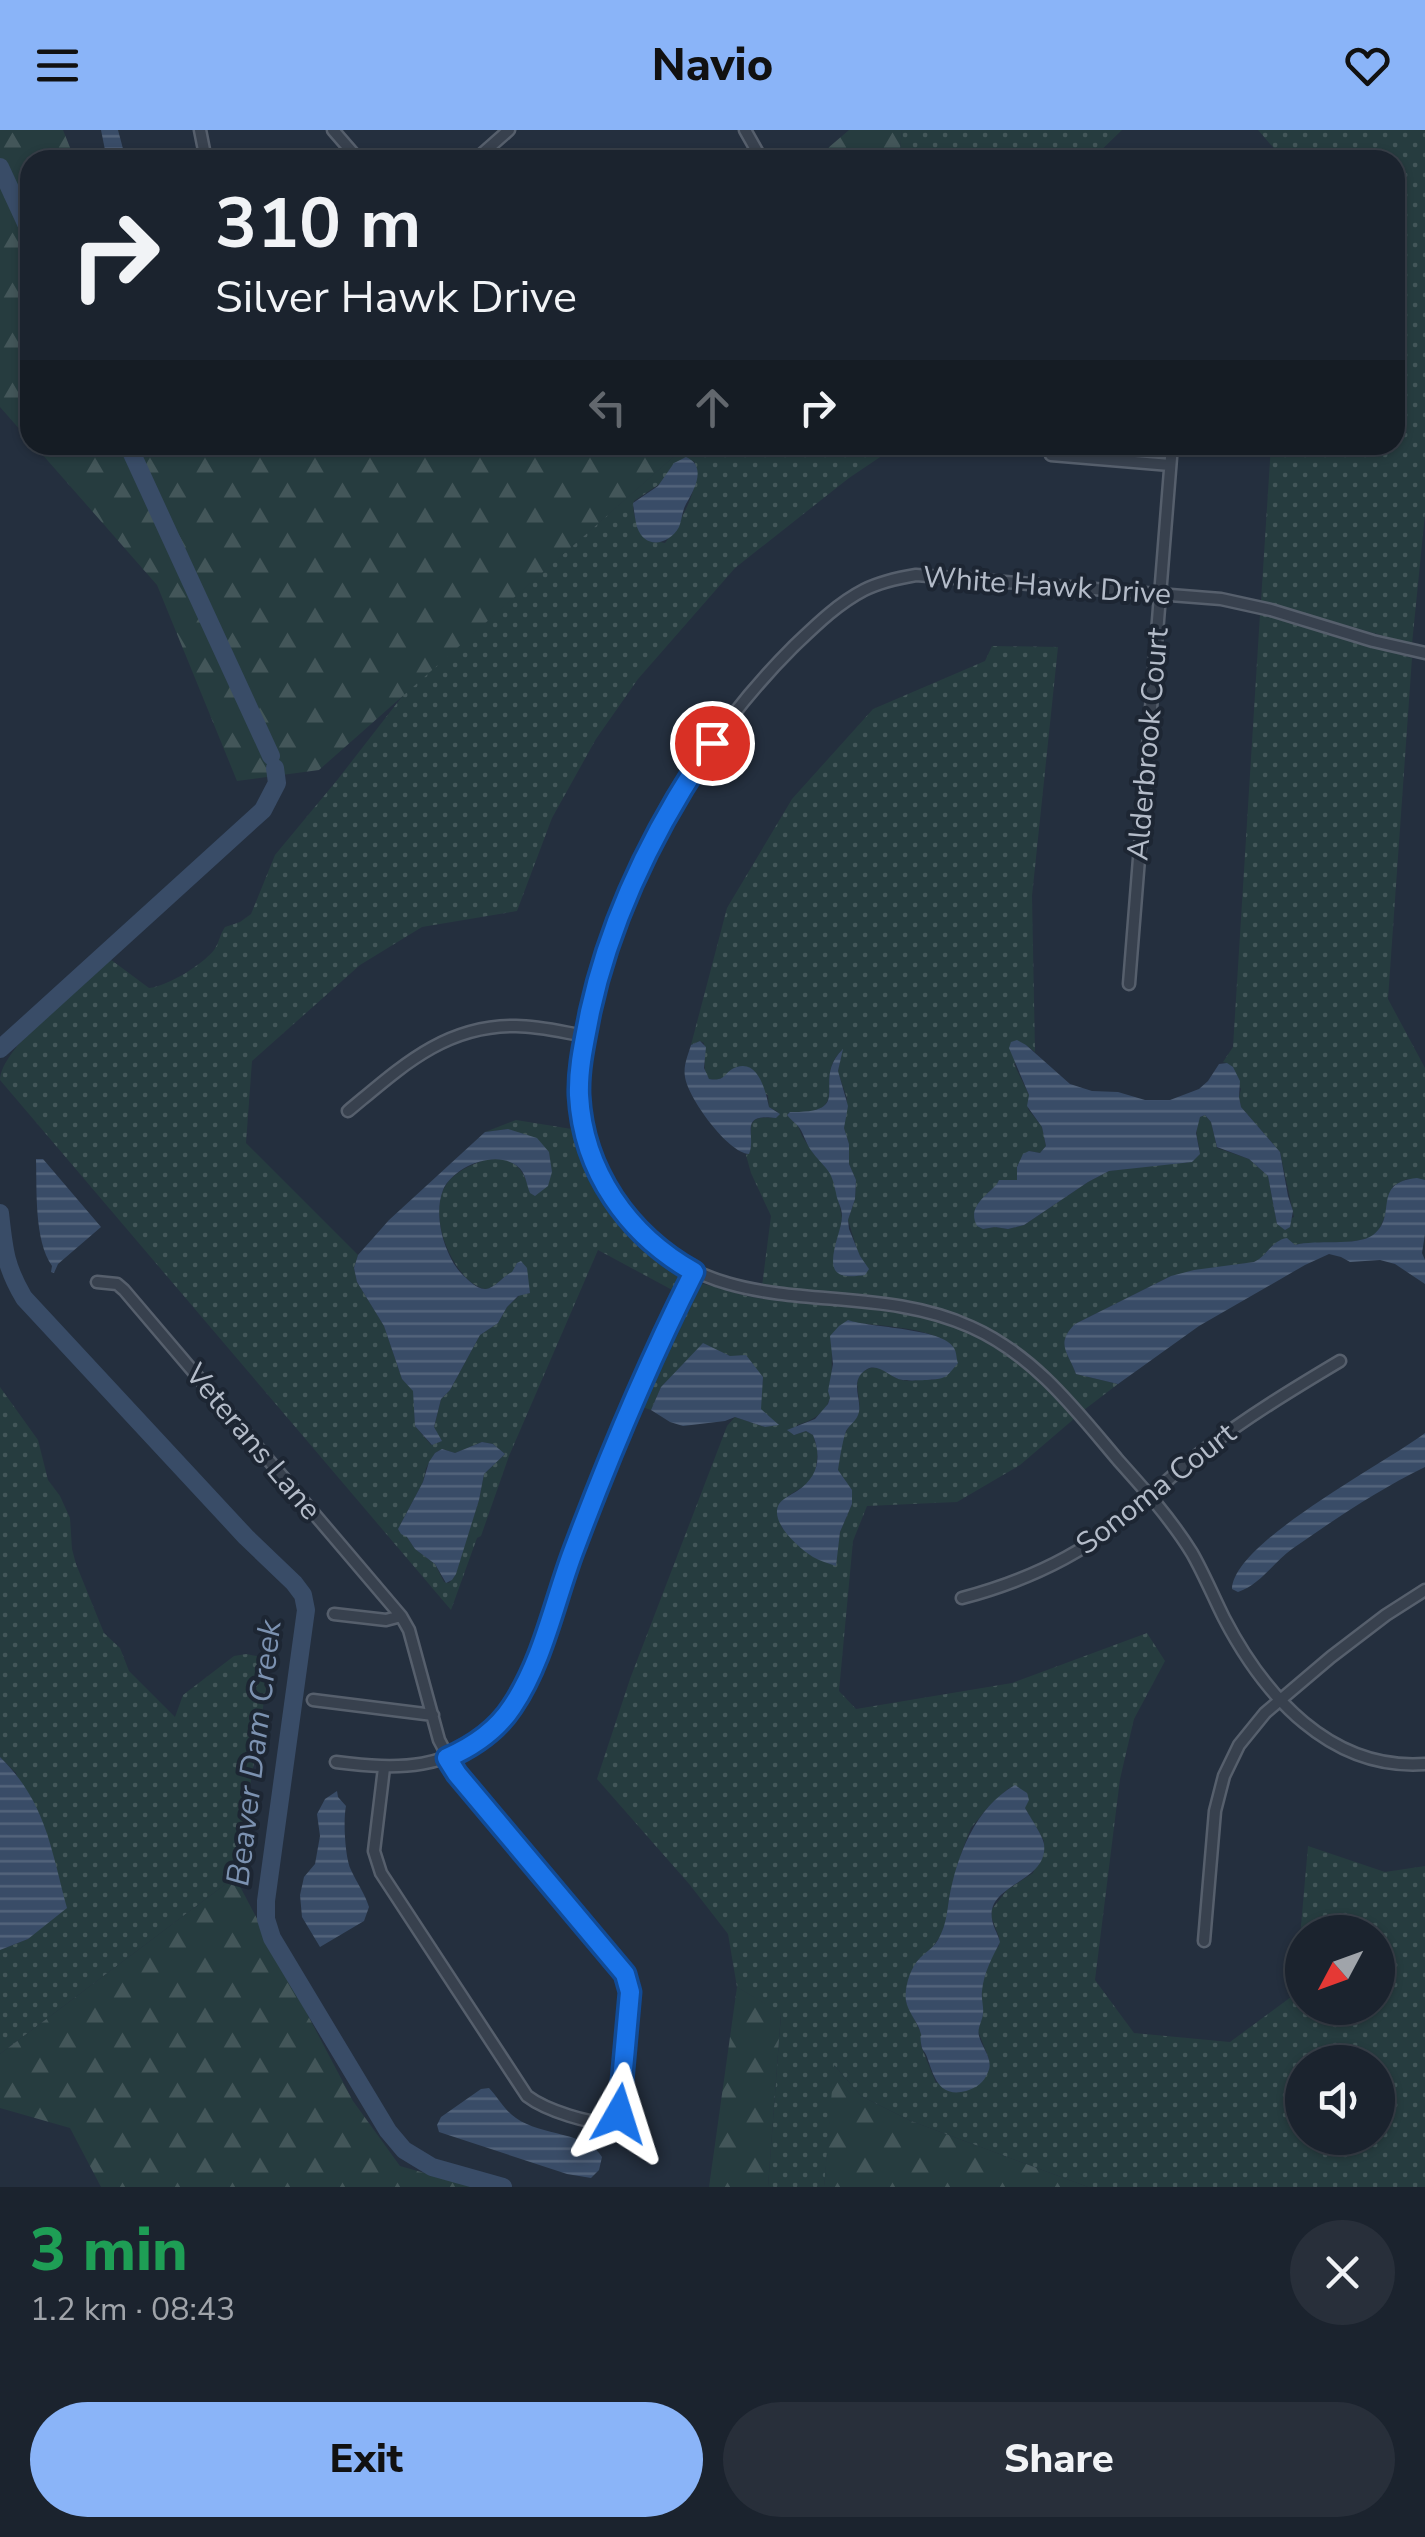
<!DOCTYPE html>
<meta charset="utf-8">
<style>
:root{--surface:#1b232e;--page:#282f3a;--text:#f1f3f6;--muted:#a0a4aa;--line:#39404a;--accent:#8ab4f8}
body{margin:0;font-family:"Nunito Sans",sans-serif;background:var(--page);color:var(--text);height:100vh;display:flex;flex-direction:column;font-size:38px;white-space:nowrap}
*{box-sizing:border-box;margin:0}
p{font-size:32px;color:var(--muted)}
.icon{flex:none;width:55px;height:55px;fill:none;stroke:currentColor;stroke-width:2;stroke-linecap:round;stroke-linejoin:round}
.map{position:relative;height:2057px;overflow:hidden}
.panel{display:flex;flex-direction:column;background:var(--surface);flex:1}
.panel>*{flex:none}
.hud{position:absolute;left:20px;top:20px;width:1385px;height:305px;border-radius:30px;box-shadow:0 2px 8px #0004,0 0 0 2px var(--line);background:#1b232e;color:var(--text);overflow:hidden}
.needle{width:65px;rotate:229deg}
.controls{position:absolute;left:1285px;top:1785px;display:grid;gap:20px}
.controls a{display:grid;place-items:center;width:110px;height:110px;border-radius:50%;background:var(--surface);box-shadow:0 2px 8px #0004,0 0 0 2px var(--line);font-size:50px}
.pin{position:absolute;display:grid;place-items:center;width:85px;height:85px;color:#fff;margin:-42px;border:5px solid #fff;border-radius:50%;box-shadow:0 2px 10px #0007}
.me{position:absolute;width:110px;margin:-55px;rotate:6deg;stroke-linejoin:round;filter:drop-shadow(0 0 8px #0008)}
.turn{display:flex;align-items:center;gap:35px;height:210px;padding:0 30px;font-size:45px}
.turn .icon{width:130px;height:130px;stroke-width:2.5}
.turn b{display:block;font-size:70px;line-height:85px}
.lanes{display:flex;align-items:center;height:95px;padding:0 30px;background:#0003;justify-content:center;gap:50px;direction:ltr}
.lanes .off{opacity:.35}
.round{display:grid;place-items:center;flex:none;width:105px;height:105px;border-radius:52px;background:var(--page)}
.headline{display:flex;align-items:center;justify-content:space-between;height:170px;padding:0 30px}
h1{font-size:60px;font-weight:800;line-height:75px;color:#1e9e55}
.button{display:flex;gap:20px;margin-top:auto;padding:20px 30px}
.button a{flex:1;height:115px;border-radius:60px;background:var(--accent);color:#111;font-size:40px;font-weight:800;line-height:115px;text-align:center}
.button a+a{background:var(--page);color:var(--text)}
header{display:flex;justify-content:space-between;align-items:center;height:130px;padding:0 30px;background:var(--accent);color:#111;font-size:45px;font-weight:800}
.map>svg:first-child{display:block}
</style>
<header><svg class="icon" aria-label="menu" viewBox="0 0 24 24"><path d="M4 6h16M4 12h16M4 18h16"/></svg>Navio<svg class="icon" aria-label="heart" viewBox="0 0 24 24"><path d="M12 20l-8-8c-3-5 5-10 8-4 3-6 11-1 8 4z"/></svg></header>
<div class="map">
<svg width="1425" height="2057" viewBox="0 0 1425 2057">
<defs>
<pattern id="grass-dots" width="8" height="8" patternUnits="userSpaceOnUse" patternTransform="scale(2.5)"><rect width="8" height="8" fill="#263c3f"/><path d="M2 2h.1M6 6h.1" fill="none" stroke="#435659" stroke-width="1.8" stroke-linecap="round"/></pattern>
<pattern id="forest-firs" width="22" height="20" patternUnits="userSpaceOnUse" patternTransform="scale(2.5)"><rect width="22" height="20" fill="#263c3f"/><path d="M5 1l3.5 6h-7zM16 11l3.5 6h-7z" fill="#435659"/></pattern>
<pattern id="water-rules" width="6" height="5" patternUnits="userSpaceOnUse" patternTransform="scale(2.5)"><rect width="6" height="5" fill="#394c67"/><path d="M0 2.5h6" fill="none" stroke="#53647b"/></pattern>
</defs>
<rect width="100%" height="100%" fill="#242f3e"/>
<path fill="url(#grass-dots)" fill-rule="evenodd" d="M902,0H1122L1091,30H899Z
M1258,0H1425V384L1412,514L1261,471L1271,315H1395V30H1284Z
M687,315H898L849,348L735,438L638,549L596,609L552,688L517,781L422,797L360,835L252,931L246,1013L358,1125L354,1138L357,1152L384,1196L402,1249L414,1261L415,1296L431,1315L441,1311L434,1298L441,1269L450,1260L480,1205L498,1193L507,1177L519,1166L517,1133L512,1143C503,1146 495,1158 486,1159C481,1159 476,1155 472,1153C448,1134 428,1083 446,1055C452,1045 466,1037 477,1033C488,1028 504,1027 514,1034C526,1042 526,1056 535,1066L508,999L485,1002L516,990L578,1000C589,1042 608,1080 639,1111C653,1124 670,1132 683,1145L676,1162L598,1120L509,1326L481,1406L477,1408L451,1480L0,950C0,918 85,852 110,829L149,858C168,856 202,835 214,820C219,813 220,804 225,797L240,792L251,784L275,725L338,649L404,564ZM694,331C703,354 680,394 665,413L650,410C639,398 631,387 634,371ZM482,1312L493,1314L505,1324L484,1344L479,1370L454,1447L449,1453L444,1452L435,1434L415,1419L407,1407L398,1399L423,1352L426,1338L435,1323L442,1319L455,1323Z
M1260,484L1412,528L1388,869L1425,938V1050L1407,1049L1393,1056C1389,1069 1386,1092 1376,1103C1362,1117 1315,1110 1295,1115L1290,1112L1273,1115L1260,1129L1254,1132L1171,1146L1075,1194C1056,1215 1068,1222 1076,1244L1118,1254L1084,1280C982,1164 906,1169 762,1156L771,1086L751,1043L746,1025L749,1023C756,1003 739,984 776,988L778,982L769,977L768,965L727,946L717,950L709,949L705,943L704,913L700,911L691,915L727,778L792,669L873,579L985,531L992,516L1058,517L1032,766L1035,922L1026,915L1014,934L1029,965L1028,979L1042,997L1046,1016L1040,1023L1029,1021L1017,1036V1050C1000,1053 991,1057 981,1072L983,1099L995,1097L1008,1099L1024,1095L1088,1052L1109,1041L1170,1033H1187L1200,1020C1197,1008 1194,999 1200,987L1205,985L1211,992L1217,1018L1249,1029L1268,1046L1277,1094L1294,1087L1280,1022L1241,977L1239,967L1241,959L1227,933L1223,932L1233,917ZM842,920L838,942L847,968L844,998L849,1014V1034L856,1050L855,1069L848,1090L865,1145H841L834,1131L842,1088L835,1053L829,1040L813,1023L802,1006L798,996L787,985L790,982C856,985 811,949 842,920Z
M699,1153C719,1157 737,1165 758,1168C796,1174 834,1174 872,1178C959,1187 1019,1223 1075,1288L1020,1335L957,1372L867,1376L853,1411L839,1561L856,1579L1012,1553L1147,1503L1165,1531L1134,1589L1120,1649L1095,1850L1134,1903L1230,1912L1295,1864L1308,1716L1385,1742L1425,1736V2057H1088L911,1991L861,1966L835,1936L824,2057H768L781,1884L737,1857L728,1804L690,1755L597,1649L630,1549L727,1296L735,1287L765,1297L760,1279L763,1247L730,1226L703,1214L661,1257L651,1280L637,1275L694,1156ZM850,1192C879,1196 910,1196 938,1207C945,1210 950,1217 956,1223V1230L934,1250C921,1248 908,1254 896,1248C886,1243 880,1234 868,1239C849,1247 862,1266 859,1280C857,1289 850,1293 847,1300C842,1308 838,1329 838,1338C838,1349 848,1364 852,1374L840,1402L835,1435L782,1398L777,1383L788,1366L807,1354L815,1344L818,1322L813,1305L806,1301L794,1305L797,1295C841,1282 830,1257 832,1221C833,1213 837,1204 839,1196ZM1009,1658L1025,1678L1044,1711L1033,1743L1007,1760L992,1779L991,1786L999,1807V1816L992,1824L983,1851L981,1864L983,1882L978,1901L989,1929L936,1953L921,1916V1903L906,1872L909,1847L918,1830L929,1822L941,1805L948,1786L949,1768L962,1721L971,1698L988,1677ZM1302,1802H1378V1878H1302ZM1302,1932H1378V2008H1302Z
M0,1257L38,1310L48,1350L60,1366L70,1388L72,1419L76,1434L104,1503L120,1518L129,1541L175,1587L183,1565L234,1526L246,1524L271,1529L235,1747L0,1924V1820L28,1809L53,1787L16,1643L0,1627Z"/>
<path fill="url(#forest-firs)" d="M0,0H63L75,30H30V311L0,277Z
M849,0H902L899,30H814Z
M34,315H687L319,640L237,651L157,455Z
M235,1747L353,1971L400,2036L474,2057H101L70,1998L0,1978V1924Z
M737,1857L781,1883L768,2057H709Z
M834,1935L861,1966L911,1991L1088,2057H824Z"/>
<path fill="url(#water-rules)" d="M101,0H118L126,30H107Z
M686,327C707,336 695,359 686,374C682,381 682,390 679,397C669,415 645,420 637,397C635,390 634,380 633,373L658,356L674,333Z
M1017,910L1026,915L1070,954L1092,961L1118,962L1145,970H1170L1199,959L1208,951L1219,934L1227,933L1233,937L1240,951L1239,967L1241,977L1280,1022L1288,1066L1293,1081L1290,1097L1285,1100L1277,1094L1268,1046L1249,1029L1217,1017L1211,992L1205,985L1200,987L1196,1003L1200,1024L1192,1032L1109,1041L1088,1052L1024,1095L1008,1099L995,1097L983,1099L977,1096C967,1077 985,1067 997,1054L999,1050H1017V1037L1023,1024L1029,1021L1040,1023L1046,1016L1042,997L1027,976L1029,965L1009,918L1011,912Z
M700,911L706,917L704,938L709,949C728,952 723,941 737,937C759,930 766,963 769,977L780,984L776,988C737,983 757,1005 749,1024C728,1023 688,968 685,947C683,936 688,925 691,915Z
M843,919L838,941L848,976L844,998L849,1014V1034L856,1050L855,1069L848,1090L849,1099L860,1126L869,1139L865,1145C856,1146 841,1149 835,1140C828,1126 842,1100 842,1086C842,1077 837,1071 836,1063C831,1038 827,1041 813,1023C806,1015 804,1003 798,996C794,992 790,989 787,985L790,982C858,983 809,952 843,919Z
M508,999L537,1008L549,1022L552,1042L548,1056L535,1066L530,1063C526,1054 526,1042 517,1036C495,1019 453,1037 443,1060C433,1085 444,1123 460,1142C466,1148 477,1160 486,1159C495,1158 503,1146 512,1142L517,1133L521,1131L527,1138L530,1163L518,1166L507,1177L498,1193L480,1205L450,1260L441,1269L434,1297L442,1311L432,1315L415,1296L413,1261L402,1249L384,1196L357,1152L354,1138L358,1125L389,1090L485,1002Z
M36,1029H43L101,1097L58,1134L54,1143L51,1142L52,1136C34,1110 37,1060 36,1029Z
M1417,1048L1425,1050V1104L1422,1123L1425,1130V1154L1395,1134L1380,1130L1350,1132L1341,1127L1329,1124L1305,1135L1199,1196L1118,1254L1076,1244C1068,1222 1055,1214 1075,1194L1171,1146L1194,1140L1254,1132C1267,1126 1272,1110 1287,1108L1295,1115C1316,1109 1356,1117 1373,1105C1399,1086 1370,1053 1417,1048Z
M848,1190C870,1198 944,1198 954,1218C957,1223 956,1228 958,1233C954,1237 949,1246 942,1248C938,1250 907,1251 903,1250C888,1248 876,1227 861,1244C852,1255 861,1269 859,1282C857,1291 850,1294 846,1301C842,1313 840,1328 838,1340L852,1360V1374L840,1402L836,1436C828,1433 820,1431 813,1427C800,1419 771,1394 778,1376C781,1369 791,1365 797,1361C818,1347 822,1328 813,1305L806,1301L794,1305L787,1300L815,1289L828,1274L830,1268L828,1261L833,1234L830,1206L839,1196Z
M703,1213L730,1226L746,1225L763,1247L761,1279L779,1295L765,1297L735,1287L725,1291L683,1296L670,1292L651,1280L661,1257Z
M1425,1303V1337C1378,1360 1335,1389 1292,1419C1274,1432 1260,1455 1238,1462L1232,1459C1233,1412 1386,1333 1425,1303Z
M482,1312L493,1314L505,1324L484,1344L479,1370L456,1444L452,1450L446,1453L435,1434L415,1419L407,1407L401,1404L398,1399L423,1352L429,1332L435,1323L442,1319L455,1323Z
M0,1627C46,1672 51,1719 67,1778L28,1809L0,1820Z
M1015,1655L1027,1663L1029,1670L1025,1678C1030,1687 1043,1706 1044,1714C1049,1752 986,1754 992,1789C993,1797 998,1804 1000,1812C992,1828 984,1842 982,1861C981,1869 984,1877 983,1884C982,1892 977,1898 979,1906C982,1918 994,1930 988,1942C984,1953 976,1958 966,1961C939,1968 934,1947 927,1927C924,1919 922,1922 921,1913C919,1899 924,1913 919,1898C915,1889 908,1881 906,1871C904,1858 910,1838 920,1828C928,1820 935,1817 940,1806C946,1794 947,1783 949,1769C957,1725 975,1678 1015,1655Z
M337,1661L338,1667L346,1676C343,1690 345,1728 351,1740C357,1753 365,1764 369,1777L364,1791L320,1817L302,1787L300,1765L304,1747L315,1734L320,1706L317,1684L325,1669Z
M489,1958C498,1967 504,1980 516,1988C541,2006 588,2002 602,2027L599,2040L591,2048L567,2044L439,2002L437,1995L441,1987L481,1959Z"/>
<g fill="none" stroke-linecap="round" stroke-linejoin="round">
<path stroke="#394c67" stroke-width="18" d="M0,37L30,102
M128,315L271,626
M0,919L263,680L277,653L275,638
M0,1083C4,1119 5,1136 24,1168L246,1407L294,1453L303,1465L306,1480L266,1771V1789L272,1808L388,2001L404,2020L432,2037L503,2057"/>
<g stroke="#565f6c" stroke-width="15">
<path id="minor" d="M200,0L206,30
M333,0L359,30
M745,0L762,30
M475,30L509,0
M1051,325L1170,335
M1425,523L1373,511L1271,480L1221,469L916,445C898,448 880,452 864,460C837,474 815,496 793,517C703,607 637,721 600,843C589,880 579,921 579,960C580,1012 602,1062 637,1099C730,1197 859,1146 971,1197C1034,1225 1075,1279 1118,1330C1144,1359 1171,1389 1192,1423C1204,1444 1213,1466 1224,1488C1264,1565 1330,1641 1425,1634
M1129,854L1172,315
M348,981C400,938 444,895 516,896C539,896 562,902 585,906
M97,1152L117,1154L124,1160L401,1486L409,1500L439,1610L457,1644L620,1836L629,1854L630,1862L621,1979L614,1991L619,1998
M962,1468C1015,1454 1065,1433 1109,1400C1142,1375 1171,1345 1204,1320C1247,1287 1293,1259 1340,1231
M334,1484L386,1490L401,1486
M313,1570L433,1585
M336,1632C399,1640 449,1641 499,1594C528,1566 538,1523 551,1486C565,1445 579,1404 595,1364C624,1288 658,1215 694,1142
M384,1638L374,1721L381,1743L527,1966C544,1979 593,1997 614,1991
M1204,1811L1215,1681L1224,1646L1239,1615L1265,1583L1331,1527L1386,1485L1425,1460"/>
</g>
<use href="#minor" stroke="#38414e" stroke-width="10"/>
</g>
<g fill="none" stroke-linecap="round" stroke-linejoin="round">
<g stroke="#114b97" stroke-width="25">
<path id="route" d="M619,1984L630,1862L625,1844L457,1644L447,1628C472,1617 497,1600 512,1577C543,1531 554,1473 573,1422C609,1326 648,1233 694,1142C628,1105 583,1041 579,965C578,937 585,909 590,882C611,785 656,695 712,613"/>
</g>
<use href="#route" stroke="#1a73e8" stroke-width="18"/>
</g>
<g text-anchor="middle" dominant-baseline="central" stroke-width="8" stroke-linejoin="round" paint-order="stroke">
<g font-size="30" fill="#b4bcc9" stroke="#1d2633">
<text transform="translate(1047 456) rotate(4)">White Hawk Drive</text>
<text transform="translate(1148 614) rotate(-85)">Alderbrook Court</text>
<text transform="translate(253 1312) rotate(50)">Veterans Lane</text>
<text transform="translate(1156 1359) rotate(-38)">Sonoma Court</text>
</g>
<g font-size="32" font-style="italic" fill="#7c92b1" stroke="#1d2633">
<text transform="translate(254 1623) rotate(-83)">Beaver Dam Creek</text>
</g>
</g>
</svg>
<div class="controls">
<a><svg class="needle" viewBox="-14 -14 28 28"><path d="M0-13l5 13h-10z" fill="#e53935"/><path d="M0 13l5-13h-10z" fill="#a0a4aa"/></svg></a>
<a><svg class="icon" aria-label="sound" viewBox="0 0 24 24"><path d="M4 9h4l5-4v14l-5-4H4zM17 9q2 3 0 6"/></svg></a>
</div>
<div class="pin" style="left:712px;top:613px;background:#d93025"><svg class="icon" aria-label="arrive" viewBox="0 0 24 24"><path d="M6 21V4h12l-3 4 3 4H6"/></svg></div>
<svg class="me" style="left:619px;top:1984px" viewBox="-20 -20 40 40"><path d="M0-17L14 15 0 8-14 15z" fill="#1a73e8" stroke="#fff" stroke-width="4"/></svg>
<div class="hud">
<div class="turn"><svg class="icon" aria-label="right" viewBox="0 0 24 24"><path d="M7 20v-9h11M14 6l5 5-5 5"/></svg><div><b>310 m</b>Silver Hawk Drive</div></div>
<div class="lanes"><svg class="icon off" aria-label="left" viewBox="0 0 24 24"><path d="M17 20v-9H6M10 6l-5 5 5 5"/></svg><svg class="icon off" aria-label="ahead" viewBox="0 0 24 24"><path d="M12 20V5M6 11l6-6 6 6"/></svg><svg class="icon" aria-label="right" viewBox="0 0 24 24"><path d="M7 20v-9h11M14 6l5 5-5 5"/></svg></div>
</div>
</div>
<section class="panel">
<div class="headline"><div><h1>3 min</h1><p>1.2 km · 08:43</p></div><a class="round"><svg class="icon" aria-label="close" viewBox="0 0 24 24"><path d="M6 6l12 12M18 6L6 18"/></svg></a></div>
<div class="button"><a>Exit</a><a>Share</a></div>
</section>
